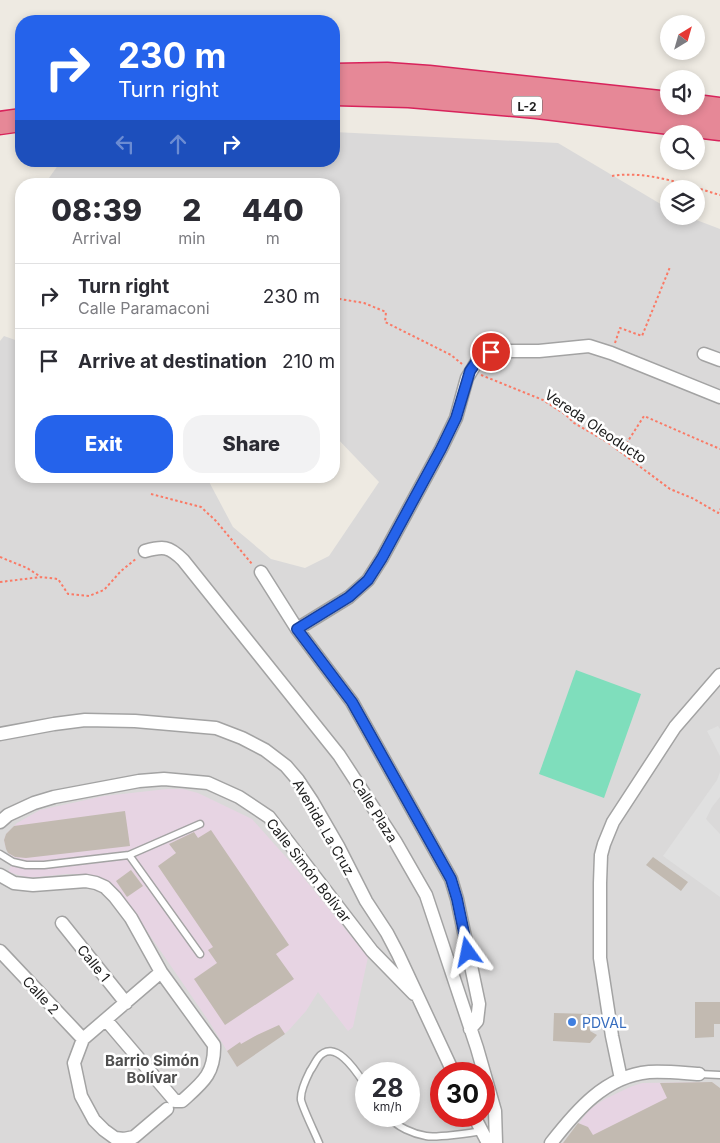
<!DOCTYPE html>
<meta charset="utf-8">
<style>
:root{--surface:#fff;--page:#f2f2f3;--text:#2b2b33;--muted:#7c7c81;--line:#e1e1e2;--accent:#2563eb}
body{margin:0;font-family:Inter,sans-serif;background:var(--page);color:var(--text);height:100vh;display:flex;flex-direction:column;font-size:19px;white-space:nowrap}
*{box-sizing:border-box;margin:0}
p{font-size:16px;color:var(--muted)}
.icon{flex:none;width:28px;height:28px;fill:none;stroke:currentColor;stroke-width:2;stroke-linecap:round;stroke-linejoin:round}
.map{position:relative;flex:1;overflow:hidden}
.drawer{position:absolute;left:15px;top:178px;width:325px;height:305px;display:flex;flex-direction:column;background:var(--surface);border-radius:20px;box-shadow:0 2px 8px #0003}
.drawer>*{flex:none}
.banner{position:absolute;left:15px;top:15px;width:325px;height:152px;border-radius:20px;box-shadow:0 2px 8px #0003;background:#2563eb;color:#fff;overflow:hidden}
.needle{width:32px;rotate:37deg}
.controls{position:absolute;left:660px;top:15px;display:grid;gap:10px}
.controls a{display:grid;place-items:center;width:45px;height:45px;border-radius:50%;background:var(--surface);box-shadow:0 2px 8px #0003;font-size:25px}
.speed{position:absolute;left:355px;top:1062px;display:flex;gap:10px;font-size:25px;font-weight:700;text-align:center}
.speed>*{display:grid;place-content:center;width:65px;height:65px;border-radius:50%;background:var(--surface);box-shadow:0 2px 8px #0003;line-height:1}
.speed small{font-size:12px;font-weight:400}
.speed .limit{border:8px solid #d22;background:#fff;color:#111}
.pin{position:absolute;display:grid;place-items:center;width:42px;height:42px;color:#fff;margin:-21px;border:2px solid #fff;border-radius:50%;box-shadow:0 1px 5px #0007}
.me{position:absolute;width:55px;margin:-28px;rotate:348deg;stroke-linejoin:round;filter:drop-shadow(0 0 4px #0008)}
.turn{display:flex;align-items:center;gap:18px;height:105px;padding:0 20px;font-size:22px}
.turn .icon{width:65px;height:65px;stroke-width:2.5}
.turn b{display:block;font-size:35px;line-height:42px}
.lanes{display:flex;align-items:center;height:48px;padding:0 20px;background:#0003;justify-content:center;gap:25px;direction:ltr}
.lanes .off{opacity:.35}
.eta{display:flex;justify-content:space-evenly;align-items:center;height:85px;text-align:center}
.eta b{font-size:30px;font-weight:800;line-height:35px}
.cta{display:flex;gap:10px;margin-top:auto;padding:10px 20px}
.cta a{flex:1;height:58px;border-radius:20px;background:var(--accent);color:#fff;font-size:20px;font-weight:800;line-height:58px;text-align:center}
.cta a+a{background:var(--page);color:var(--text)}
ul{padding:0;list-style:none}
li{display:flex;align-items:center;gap:15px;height:65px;padding:0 20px;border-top:1px solid var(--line)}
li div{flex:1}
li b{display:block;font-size:19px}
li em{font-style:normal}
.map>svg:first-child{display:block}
</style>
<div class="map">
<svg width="720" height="1143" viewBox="0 0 720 1143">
<rect width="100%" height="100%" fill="#eeeae2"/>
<path fill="#dad9d9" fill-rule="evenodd" d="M334,132L558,143L669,209V216H686L720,229V1143H0V341L4,336L21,342V476H206L233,527L271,559L305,568L329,556L379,482L334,435V184H50L49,178L61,161H334ZM366,1074H409V1116H366ZM441,1074H484V1116H441Z"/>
<path fill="#e7d4e3" d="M167,789H183L198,793L252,819L294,866L368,957L353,1027L348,1031L318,992L306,1011L288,1031L237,1067L208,1020L120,892L104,880L85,874H66L29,878L8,872L15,858L9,854L6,849L4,840L6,834L17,823L40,810L104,796Z
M712,1082L720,1088V1143H563L590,1109L605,1099L630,1087L642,1083Z"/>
<path fill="#7fdebc" d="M576,670L641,694L604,798L539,774Z"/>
<path fill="#e0e0e0" d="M718,726L720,729V756L707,731Z
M720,772V797L712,807L706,819L720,834V897L663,856L717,780Z"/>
<path fill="#c2bab1" d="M125,811L130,846L26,858L15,857L8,853L6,849L4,840L6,834L14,826Z
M211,830L289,945L276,954L294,979L225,1025L194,979L217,963L208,950L213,947L158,866L176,853L169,844L194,832L198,838Z
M653,857L688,882L681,891L646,865Z
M131,870L143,886L127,897L116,881Z
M695,1002H720V1024H714V1037L695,1038Z
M554,1013L591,1014L590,1031L597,1035L590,1043L553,1041Z
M279,1025L285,1034L237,1067L227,1051L240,1042L241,1044L257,1035Z
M712,1082L720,1088V1143H563L578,1123L588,1127L593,1135L667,1098L660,1083Z"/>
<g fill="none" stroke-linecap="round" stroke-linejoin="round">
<g stroke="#a3a3a3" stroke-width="9">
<path id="lane" d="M0,854L13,862L26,865H44L129,855L200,824
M129,855L200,954
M699,1074L720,1075
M389,1116C396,1127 414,1134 426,1136C435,1138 472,1133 481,1131
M319,1143C315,1133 303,1109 301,1100C300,1091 306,1079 310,1071C313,1067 315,1062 318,1058C335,1036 358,1074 366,1086"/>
</g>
<g stroke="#a3a3a3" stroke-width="15">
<path id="street" d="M704,354L720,360
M145,551C163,546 169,546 183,560L339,755L395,841L426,895L477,1048L495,1111L496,1143
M261,572L297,629L352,702L451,879L457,899L479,1004L477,1021L470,1029
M297,629L349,597L368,580L382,558L441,449L456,418L467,378L479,358L491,352L504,351H539L589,346L611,353L720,397
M0,734L54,724L85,720L135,721L216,728L242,738L265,750L286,766L298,780L312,801L338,846L366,901L387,933L398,954L454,1074
M0,822L8,815L34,803L54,797L139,781L164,779L208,783L239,797L269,817L372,951L414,994
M0,875L14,883L33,885L86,881L96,883L105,887L115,897L131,918L161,972L214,1045C215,1074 202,1083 182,1101H175L106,1020
M62,923L126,1003
M0,951L83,1039
M161,972L83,1039L74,1063L81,1096L94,1120L104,1130L115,1138L124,1139L134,1137L167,1109
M621,1079L612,1036L600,958V883L601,855L604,844L613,822L675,727L720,675
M474,1116L488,1143
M551,1143C576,1111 605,1076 649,1072C665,1071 683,1073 699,1074"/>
</g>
<g stroke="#d8235b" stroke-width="25">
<path id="highway" d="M334,75L387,74L429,77L669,103
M334,94L409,96L537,107L720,129
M696,106L720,109
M0,123L21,120"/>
</g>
<path stroke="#fa7a66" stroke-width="2" stroke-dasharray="2.5 2.5" stroke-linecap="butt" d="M612,176C647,170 686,185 720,195
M334,298L364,303L386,312L385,322L451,355L462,364
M615,343L620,328L642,336L670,267
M481,375L543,400L566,415L574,423L607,442L670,489L692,498L718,513L720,509
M621,452L644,416L720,449
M151,494L201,507L216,521L252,564
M0,557L27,568L41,577
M0,582L41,577L58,579L68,594L89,596L104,590L121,571L137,558"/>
<use href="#lane" stroke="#fff" stroke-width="6"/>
<use href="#street" stroke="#fff" stroke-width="12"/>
<use href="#highway" stroke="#e68897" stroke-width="22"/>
</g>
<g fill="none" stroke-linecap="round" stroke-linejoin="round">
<g stroke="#184099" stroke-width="12">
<path id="route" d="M468,952L457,899L451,879L352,702L297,629L349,597L368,580L382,558L441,449L456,418L470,371L479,358L491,352"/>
</g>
<use href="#route" stroke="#2563eb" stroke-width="9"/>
</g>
<circle fill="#3f7fe0" stroke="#fff" stroke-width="2" cx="572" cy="1022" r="5"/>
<g text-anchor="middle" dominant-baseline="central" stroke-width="5" stroke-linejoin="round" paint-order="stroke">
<rect fill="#fff" stroke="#606060" stroke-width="1" x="512" y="96.5" width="30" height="19" rx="4"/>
<g font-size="12" font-weight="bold" fill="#1c1c1c">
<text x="527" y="106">L-2</text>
</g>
<g font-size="14" fill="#1c1c1c" stroke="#fff">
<text transform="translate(596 426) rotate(34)">Vereda Oleoducto</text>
<text transform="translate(375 810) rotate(58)">Calle Plaza</text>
<text transform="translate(324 827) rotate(60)">Avenida La Cruz</text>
<text transform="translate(309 870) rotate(52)">Calle Simón Bolívar</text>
<text transform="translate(94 963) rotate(51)">Calle 1</text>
<text transform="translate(41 995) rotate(47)">Calle 2</text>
</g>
<g font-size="14" fill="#366cbe" stroke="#fff" text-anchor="start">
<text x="582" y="1022">PDVAL</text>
</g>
<g font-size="15" font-weight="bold" fill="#4f4f4f" stroke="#fff">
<text x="152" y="1060">Barrio Simón<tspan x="152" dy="17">Bolívar</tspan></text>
</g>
</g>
</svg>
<div class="controls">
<a><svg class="needle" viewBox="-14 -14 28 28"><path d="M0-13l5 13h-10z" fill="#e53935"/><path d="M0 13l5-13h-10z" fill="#7c7c81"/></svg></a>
<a><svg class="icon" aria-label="sound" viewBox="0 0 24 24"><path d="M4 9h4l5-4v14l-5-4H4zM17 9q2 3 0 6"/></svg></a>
<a><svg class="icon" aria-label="search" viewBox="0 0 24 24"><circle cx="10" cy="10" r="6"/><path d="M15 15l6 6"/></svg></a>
<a><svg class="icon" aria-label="layers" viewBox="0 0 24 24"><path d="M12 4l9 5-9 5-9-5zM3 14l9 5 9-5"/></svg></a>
</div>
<div class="speed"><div>28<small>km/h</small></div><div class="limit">30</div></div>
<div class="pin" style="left:491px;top:352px;background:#d93025"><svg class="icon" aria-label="arrive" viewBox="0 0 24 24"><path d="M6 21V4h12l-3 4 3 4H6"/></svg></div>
<svg class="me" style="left:468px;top:952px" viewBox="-20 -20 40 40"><path d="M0-17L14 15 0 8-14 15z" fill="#2563eb" stroke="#fff" stroke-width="4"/></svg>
<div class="banner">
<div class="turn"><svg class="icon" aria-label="right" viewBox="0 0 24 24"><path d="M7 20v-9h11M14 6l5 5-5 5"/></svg><div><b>230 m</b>Turn right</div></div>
<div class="lanes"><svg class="icon off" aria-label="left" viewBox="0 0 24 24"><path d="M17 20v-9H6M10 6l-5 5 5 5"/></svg><svg class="icon off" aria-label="ahead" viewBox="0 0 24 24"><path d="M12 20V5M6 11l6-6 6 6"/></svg><svg class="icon" aria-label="right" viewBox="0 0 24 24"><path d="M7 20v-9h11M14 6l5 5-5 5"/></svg></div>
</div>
<section class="drawer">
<div class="eta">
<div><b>08:39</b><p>Arrival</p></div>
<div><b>2</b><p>min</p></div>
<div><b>440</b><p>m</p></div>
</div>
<ul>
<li><svg class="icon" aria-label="right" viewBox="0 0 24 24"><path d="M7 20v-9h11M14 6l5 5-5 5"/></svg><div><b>Turn right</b><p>Calle Paramaconi</p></div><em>230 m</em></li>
<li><svg class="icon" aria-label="arrive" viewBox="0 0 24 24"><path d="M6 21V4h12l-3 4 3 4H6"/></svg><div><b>Arrive at destination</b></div><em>210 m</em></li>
</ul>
<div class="cta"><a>Exit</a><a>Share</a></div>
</section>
</div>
